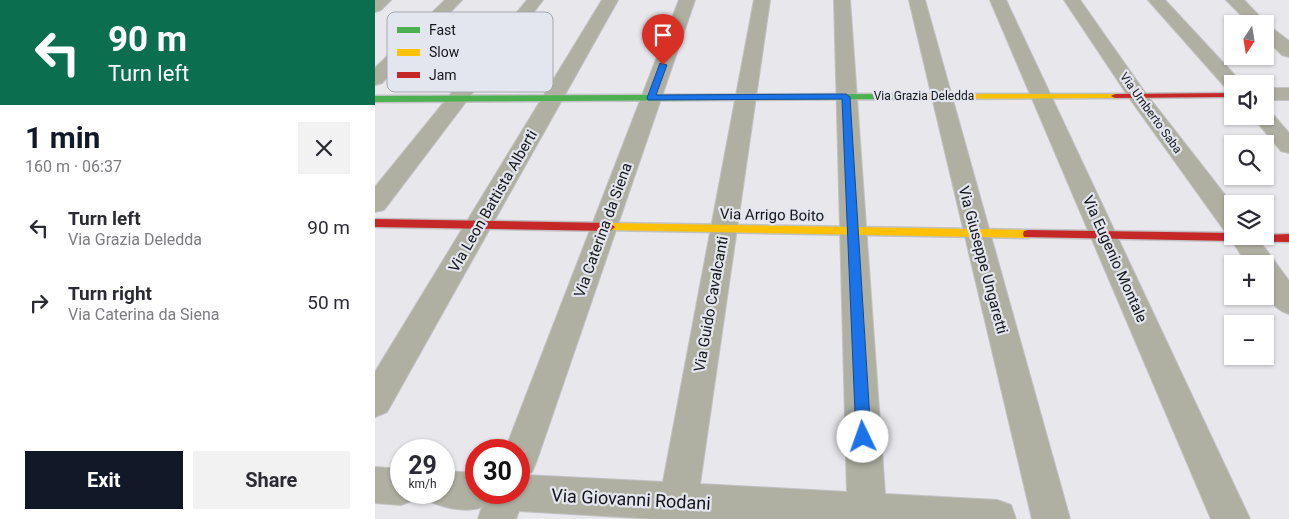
<!DOCTYPE html>
<meta charset="utf-8">
<style>
:root{--surface:#fff;--page:#f2f2f3;--text:#2b2b33;--muted:#7c7c81;--accent:#111827}
body{margin:0;font-family:Roboto,sans-serif;background:var(--page);color:var(--text);height:100vh;display:flex;flex-direction:column;font-size:19px;white-space:nowrap}
*{box-sizing:border-box;margin:0}
p{font-size:16px;color:var(--muted)}
.icon{flex:none;width:28px;height:28px;fill:none;stroke:currentColor;stroke-width:2;stroke-linecap:round;stroke-linejoin:round}
.map{position:relative;flex:1;overflow:hidden}
.side{display:flex;flex-direction:column;background:var(--surface);width:375px}
.side>*{flex:none}
.top-card{background:#0b6e4f;color:#fff;overflow:hidden}
.needle{width:32px;rotate:192deg}
.tools{position:absolute;left:849px;top:15px;display:grid;gap:10px}
.tools a{display:grid;place-items:center;width:50px;height:50px;border-radius:0px;background:var(--surface);box-shadow:0 1px 4px #0004;font-size:25px}
.speed{position:absolute;left:15px;top:439px;display:flex;gap:10px;font-size:25px;font-weight:700;text-align:center}
.speed>*{display:grid;place-content:center;width:65px;height:65px;border-radius:50%;background:var(--surface);box-shadow:0 1px 4px #0004;line-height:1}
.speed small{font-size:12px;font-weight:400}
.speed .limit{border:8px solid #d22;background:#fff;color:#111}
.pin{position:absolute;display:grid;place-items:center;width:42px;height:42px;color:#fff;margin:-51px -21px;border-radius:50% 50% 50% 0;rotate:-45deg;box-shadow:0 0 5px #0007}
.pin .icon{rotate:45deg}
.me{position:absolute;width:55px;margin:-28px;rotate:357deg;stroke-linejoin:round;filter:drop-shadow(0 0 4px #0008)}
.turn{display:flex;align-items:center;gap:18px;height:105px;padding:0 25px;font-size:22px}
.turn .icon{width:65px;height:65px;stroke-width:2.5}
.turn b{display:block;font-size:35px;line-height:42px}
.round{display:grid;place-items:center;flex:none;width:52px;height:52px;border-radius:0px;background:var(--page)}
.overview{display:flex;align-items:center;justify-content:space-between;height:85px;padding:0 25px}
h1{font-size:30px;font-weight:700;line-height:38px;color:var(--accent)}
.action{display:flex;gap:10px;margin-top:auto;padding:10px 25px}
.action a{flex:1;height:58px;border-radius:0px;background:var(--accent);color:#fff;font-size:20px;font-weight:700;line-height:58px;text-align:center}
.action a+a{background:var(--page);color:var(--text)}
ul{padding:0;list-style:none}
li{display:flex;align-items:center;gap:15px;height:75px;padding:0 25px}
li div{flex:1}
li b{display:block;font-size:19px}
li em{font-style:normal}
main{display:flex;flex:1;min-height:0}
.map>svg:first-child{display:block}
</style>
<main>
<section class="side">
<div class="top-card">
<div class="turn"><svg class="icon" aria-label="left" viewBox="0 0 24 24"><path d="M17 20v-9H6M10 6l-5 5 5 5"/></svg><div><b>90 m</b>Turn left</div></div>
</div>
<div class="overview"><div><h1>1 min</h1><p>160 m · 06:37</p></div><a class="round"><svg class="icon" aria-label="close" viewBox="0 0 24 24"><path d="M6 6l12 12M18 6L6 18"/></svg></a></div>
<ul>
<li><svg class="icon" aria-label="left" viewBox="0 0 24 24"><path d="M17 20v-9H6M10 6l-5 5 5 5"/></svg><div><b>Turn left</b><p>Via Grazia Deledda</p></div><em>90 m</em></li>
<li><svg class="icon" aria-label="right" viewBox="0 0 24 24"><path d="M7 20v-9h11M14 6l5 5-5 5"/></svg><div><b>Turn right</b><p>Via Caterina da Siena</p></div><em>50 m</em></li>
</ul>
<div class="action"><a>Exit</a><a>Share</a></div>
</section>
<div class="map">
<svg width="914" height="519" viewBox="0 0 914 519">
<rect width="100%" height="100%" fill="#e7e7ec"/>
<g fill="none" stroke-linecap="round" stroke-linejoin="round">
<g stroke="#c2c2c5" stroke-width="2">
<path id="street" d="M0,0H16L6,10L0,12Z
M70,0H87L7,83L0,85V68Z
M152,0H168L9,210L0,212V187Z
M227,0H243L12,412L0,417V372Z
M304,0H320L162,460L157,472L149,475L288,482L379,0H395L325,484L472,492L459,0H475L510,494L622,500L636,505L641,519H281L144,511L141,519H103L107,507C92,513 71,508 56,502L52,492H69V471L101,473V492H144V450H130Z
M534,0H550L695,519H657Z
M615,0H631L875,519H836Z
M689,0H705L769,91L858,205V236H881L914,281V314C890,306 890,286 890,264H872L854,236L856,232L849,230L755,99Z
M773,0H790L868,84H858V90L851,88Z
M851,0H869L893,25L914,41V57L907,55L890,38V24H875Z
M890,88H914V100H890Z
M890,110L895,111L914,133V153L906,151L877,116H890Z
M0,467L26,469V492H42L39,500L26,505L0,503Z"/>
</g>
<g stroke="#c2c2c5" stroke-width="3">
<path id="fast" d="M525,94L529,97L528,99L0,102V96Z"/>
</g>
<g stroke="#c2c2c5" stroke-width="3">
<path id="slow" d="M525,94H740L744,96L740,98L522,99L521,97Z
M235,223L653,230L658,234L653,238L231,230L230,227Z"/>
</g>
<g stroke="#c2c2c5" stroke-width="3">
<path id="jam" d="M858,93V97L740,98L736,96L740,94Z
M0,219L235,223L240,227L235,231L0,227Z
M653,230L858,233V236L914,234V242L649,237L648,234L649,231Z"/>
</g>
<use href="#street" fill="#afb0a1" fill-rule="evenodd"/>
<use href="#fast" fill="#4caf50" fill-rule="evenodd"/>
<use href="#slow" fill="#ffc107" fill-rule="evenodd"/>
<use href="#jam" fill="#c62828" fill-rule="evenodd"/>
</g>
<path fill="#1a73e8" stroke="#114b97" d="M285,63L292,65L281,95L471,94L475,97L496,437L493,442L488,444L483,442L481,437L467,99L273,100L272,98Z"/>
<g text-anchor="middle" dominant-baseline="central" stroke-width="4.5" stroke-linejoin="round" paint-order="stroke">
<g font-size="12" fill="#141518" stroke="#e4e6ef">
<text x="549" y="96">Via Grazia Deledda</text>
<text transform="translate(776 113) rotate(54)">Via Umberto Saba</text>
</g>
<g font-size="15" fill="#141518" stroke="#e4e6ef">
<text transform="translate(118 201) rotate(-60)">Via Leon Battista Alberti</text>
<text transform="translate(397 215) rotate(1)">Via Arrigo Boito</text>
<text transform="translate(228 230) rotate(-70)">Via Caterina da Siena</text>
<text transform="translate(740 259) rotate(66)">Via Eugenio Montale</text>
<text transform="translate(608 260) rotate(75)">Via Giuseppe Ungaretti</text>
<text transform="translate(336 304) rotate(-80)">Via Guido Cavalcanti</text>
</g>
<g font-size="18" fill="#141518" stroke="#e4e6ef">
<text transform="translate(256 499) rotate(3)">Via Giovanni Rodani</text>
</g>
</g>
<rect x="12" y="12" width="166" height="80" rx="8" fill="#e4e6ef" stroke="#a6a7ae" stroke-width="1"/>
<rect x="22" y="27" width="23" height="6" fill="#4caf50"/>
<rect x="22" y="49" width="23" height="7" fill="#ffc107"/>
<rect x="22" y="72" width="23" height="6" fill="#c62828"/>
<g font-size="14" fill="#141518">
<text x="54" y="35">Fast</text>
<text x="54" y="57">Slow</text>
<text x="54" y="80">Jam</text>
</g>
</svg>
<div class="tools">
<a><svg class="needle" viewBox="-14 -14 28 28"><path d="M0-13l5 13h-10z" fill="#e53935"/><path d="M0 13l5-13h-10z" fill="#7c7c81"/></svg></a>
<a><svg class="icon" aria-label="sound" viewBox="0 0 24 24"><path d="M4 9h4l5-4v14l-5-4H4zM17 9q2 3 0 6"/></svg></a>
<a><svg class="icon" aria-label="search" viewBox="0 0 24 24"><circle cx="10" cy="10" r="6"/><path d="M15 15l6 6"/></svg></a>
<a><svg class="icon" aria-label="layers" viewBox="0 0 24 24"><path d="M12 4l9 5-9 5-9-5zM3 14l9 5 9-5"/></svg></a>
<a>+</a>
<a>−</a>
</div>
<div class="speed"><div>29<small>km/h</small></div><div class="limit">30</div></div>
<div class="pin" style="left:288px;top:65px;background:#d93025"><svg class="icon" aria-label="arrive" viewBox="0 0 24 24"><path d="M6 21V4h12l-3 4 3 4H6"/></svg></div>
<svg class="me" style="left:488px;top:437px" viewBox="-20 -20 40 40"><circle r="19" fill="#fff"/><path d="M0-13L10 11 0 6-10 11z" fill="#1a73e8"/></svg>
</div>
</main>
